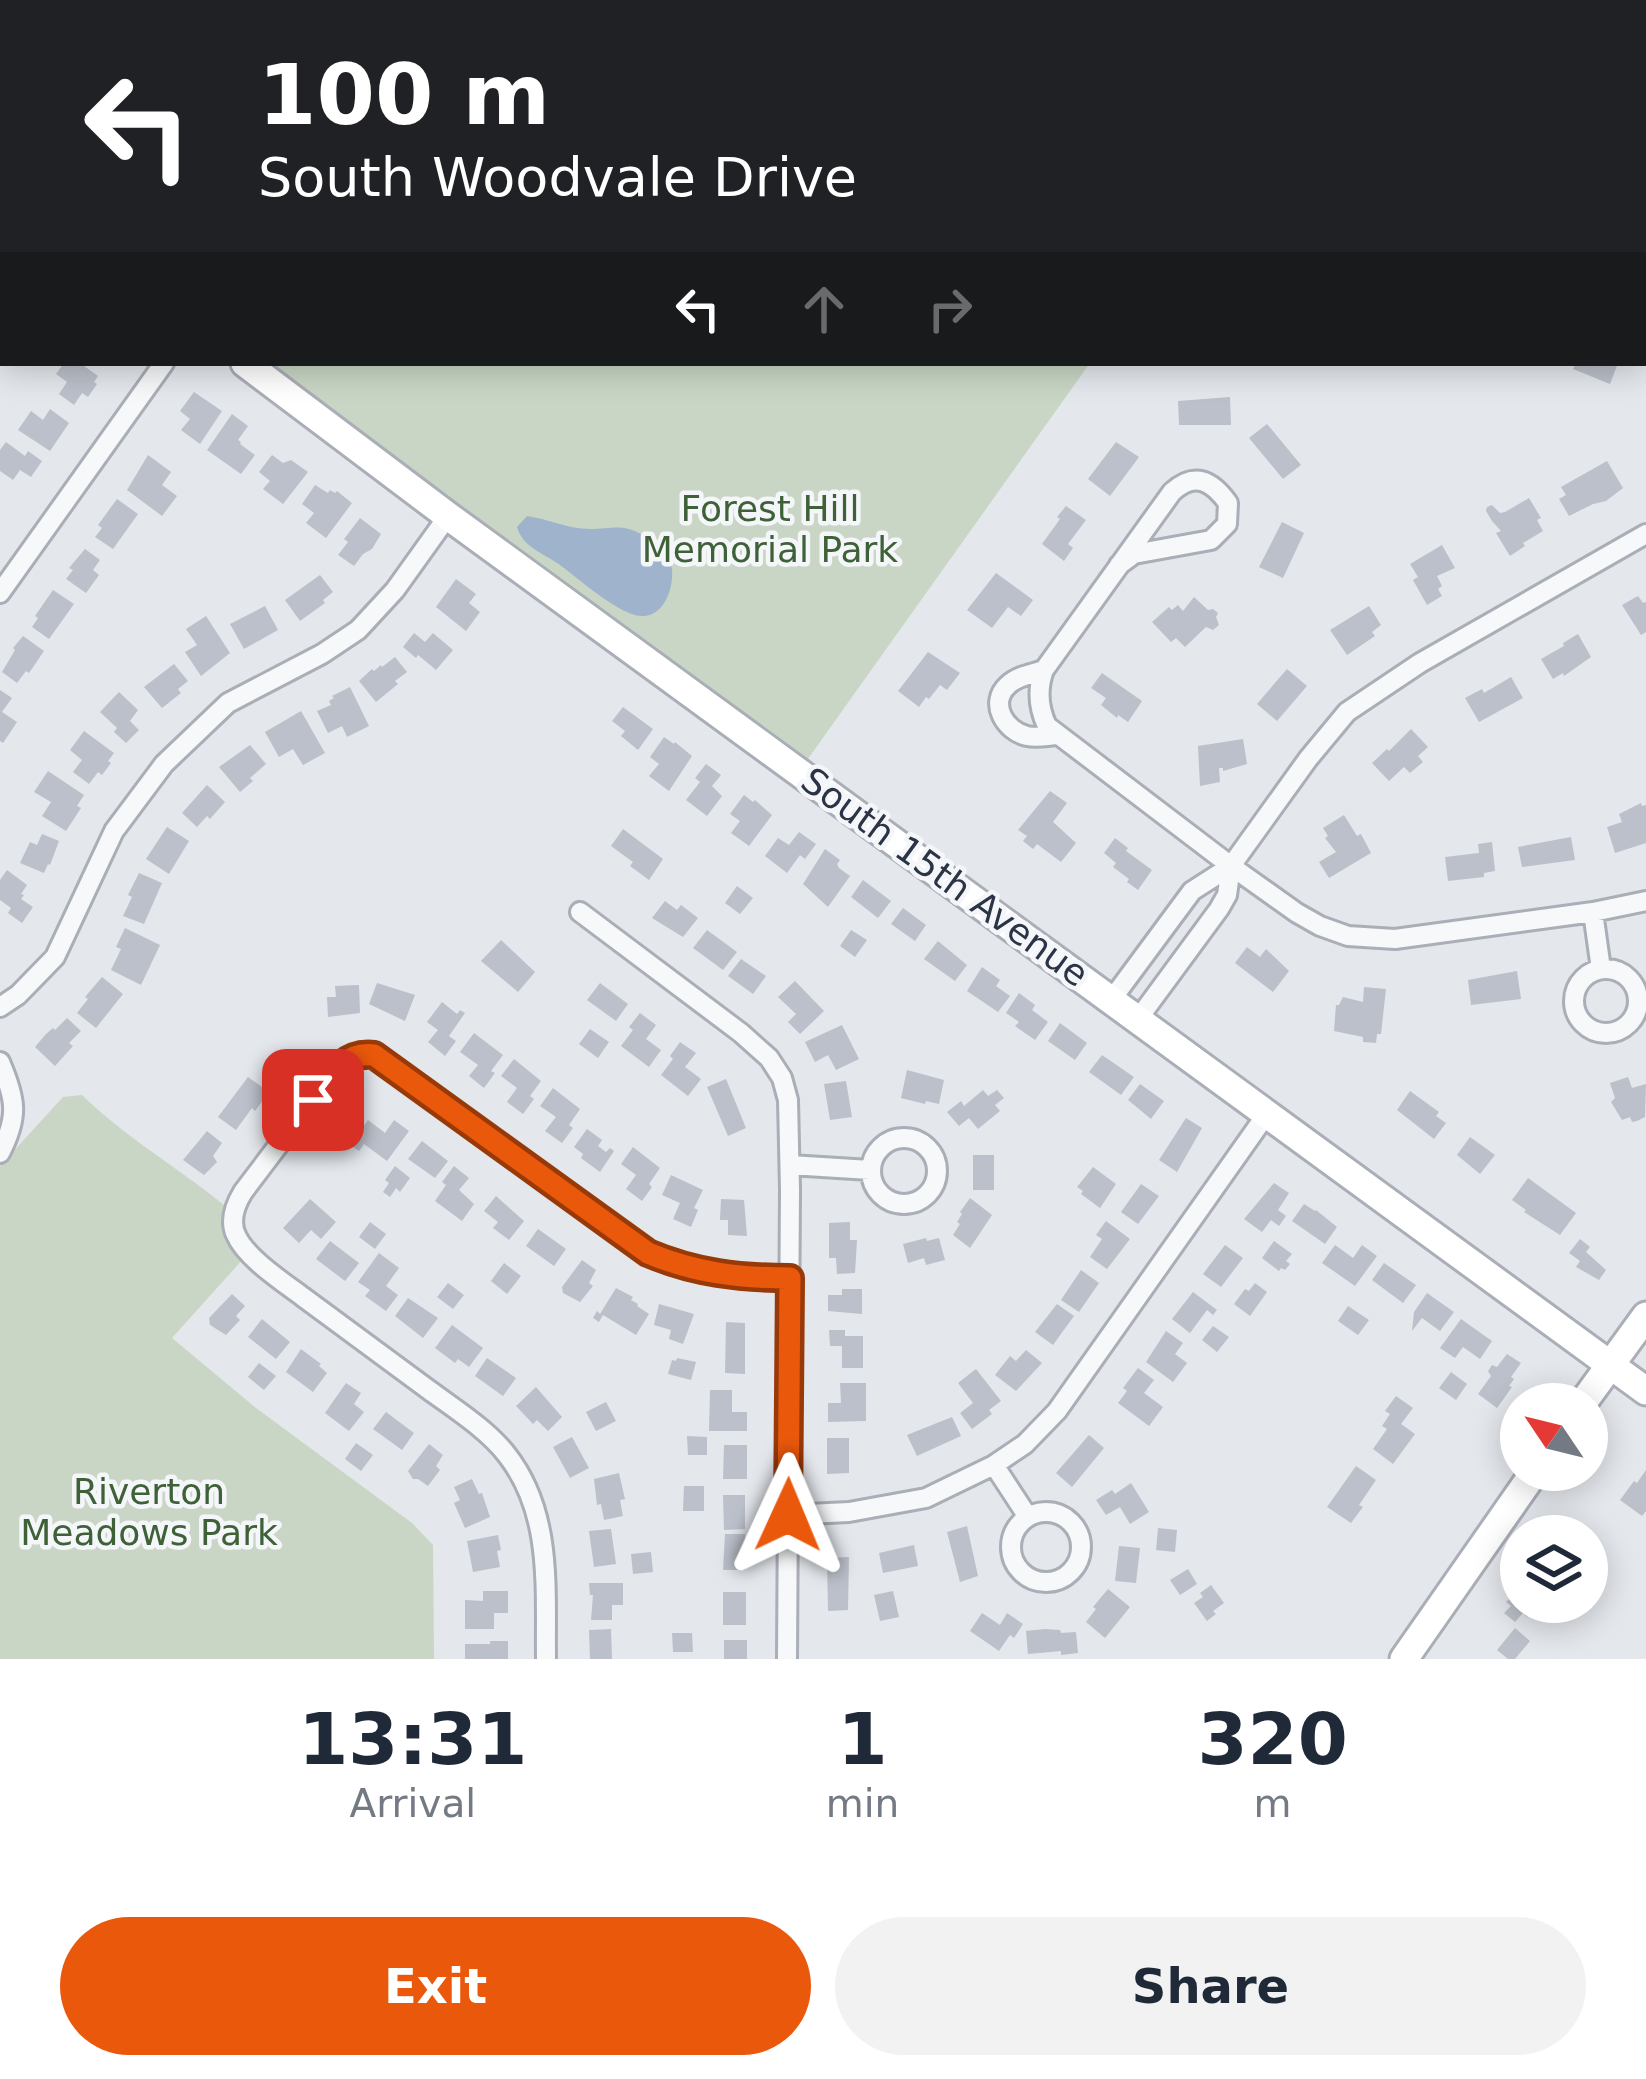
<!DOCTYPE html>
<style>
:root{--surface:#fff;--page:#f2f2f3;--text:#1f2937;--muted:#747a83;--accent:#ea580c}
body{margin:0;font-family:"DejaVu Sans",sans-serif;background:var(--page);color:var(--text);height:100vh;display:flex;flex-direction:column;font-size:45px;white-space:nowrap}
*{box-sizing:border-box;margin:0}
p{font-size:39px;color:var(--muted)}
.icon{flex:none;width:66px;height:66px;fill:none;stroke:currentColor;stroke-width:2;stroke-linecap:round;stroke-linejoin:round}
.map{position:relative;height:1659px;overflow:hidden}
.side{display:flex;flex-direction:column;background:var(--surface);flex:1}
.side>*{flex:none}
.top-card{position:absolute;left:0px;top:0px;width:1647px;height:366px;box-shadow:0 6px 30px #0003;background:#202124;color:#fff;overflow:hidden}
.needle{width:78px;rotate:305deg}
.fabs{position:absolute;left:1500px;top:1383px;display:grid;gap:24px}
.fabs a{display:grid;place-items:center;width:108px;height:108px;border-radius:50%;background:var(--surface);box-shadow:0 6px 30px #0003;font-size:60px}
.pin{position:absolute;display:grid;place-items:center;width:102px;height:102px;color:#fff;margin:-51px;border-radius:24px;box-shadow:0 6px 18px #0006}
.me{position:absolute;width:132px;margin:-66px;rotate:1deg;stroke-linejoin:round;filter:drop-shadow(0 0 9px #0008)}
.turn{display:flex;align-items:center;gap:42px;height:252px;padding:0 60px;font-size:54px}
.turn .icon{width:156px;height:156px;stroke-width:2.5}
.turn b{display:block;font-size:84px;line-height:102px}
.lanes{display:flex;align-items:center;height:114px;padding:0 60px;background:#0003;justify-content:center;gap:60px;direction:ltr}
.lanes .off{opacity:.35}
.eta{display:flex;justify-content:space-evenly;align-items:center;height:204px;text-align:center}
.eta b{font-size:72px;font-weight:700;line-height:84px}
.button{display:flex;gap:24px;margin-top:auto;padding:24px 60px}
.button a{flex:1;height:138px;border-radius:72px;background:var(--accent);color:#fff;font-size:48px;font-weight:700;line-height:138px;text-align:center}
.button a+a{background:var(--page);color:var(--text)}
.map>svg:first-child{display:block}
</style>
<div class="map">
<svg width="1646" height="1659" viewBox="0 0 1646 1659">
<rect width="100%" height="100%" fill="#e4e7ec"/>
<path fill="#c9d6c5" d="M139,0H1348L1346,3H136Z
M266,363H1090L805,763Z
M82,1095C125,1137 177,1167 224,1205C224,1224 228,1248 243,1259L172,1338L256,1408L412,1523L433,1545L434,1659H0V1166L63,1097Z"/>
<path fill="#9fb4cc" d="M527,516C548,519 569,529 590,529C613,529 621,523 643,535C650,538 661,545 666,551C680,570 670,618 641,616C620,615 581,581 564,568C547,554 523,549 517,527Z"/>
<path fill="#bbc0ca" d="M64,363H80L98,376L94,382L97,384L88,397L82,393L74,405L59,394L67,382L56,374Z
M1576,363H1618L1610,384L1573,369Z
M194,392L222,411L200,444L181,430L190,419L180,411Z
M1230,397L1231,425H1179L1178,401Z
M50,409L69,423L50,451L18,430L31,411L43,420Z
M232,414L248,426L238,440L241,442L240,444L255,455L241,474L207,450Z
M1267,424L1301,465L1283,479L1249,438Z
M6,442L25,456L28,451L42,461L31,477L20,470L13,480L0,471V450Z
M1116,442L1139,457L1110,496L1088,479Z
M148,455L171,472L162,485L177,496L162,516L127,490Z
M272,455L283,463L291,460L308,472L283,504L263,489L270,481L259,472Z
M1607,461L1623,488L1606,501L1593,504L1569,516L1559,499L1566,495L1561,487Z
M315,485L328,493L330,490L335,493L337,491L352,503L326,538L306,523L314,513L302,504Z
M1529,498L1541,518L1537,520L1543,531L1523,543L1525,546L1510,556L1496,533L1501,531L1492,521L1486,511L1487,507L1492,505L1500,513L1505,512Z
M117,499L138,514L113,549L95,537L102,528L98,525Z
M1066,506L1086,520L1068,544L1073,548L1064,561L1042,544L1060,519L1057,517Z
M360,518L381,534L372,549L363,554L354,566L338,555L348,542L344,539Z
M1282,522L1304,533L1283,578L1259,567Z
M1442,545L1455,568L1437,576L1442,586L1438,589L1442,596L1427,605L1413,580L1418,577L1410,564Z
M85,549L100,560L93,570L99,575L86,593L66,579L73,570L69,568Z
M996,573L1033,600L1021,616L1008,607L992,628L967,610Z
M320,575L333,592L323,600L325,603L300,621L285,600Z
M456,579L476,594L469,603L480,612L466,631L436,607Z
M53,590L74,604L49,639L32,627L38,618L35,616Z
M1638,596L1643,603L1646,602V632L1641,635L1622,605Z
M1194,597L1208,610L1213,609L1218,613L1216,617L1219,625L1213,630L1206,627L1185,647L1176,638L1171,642L1152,622L1169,607L1172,610L1178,605L1183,611Z
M265,606L278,630L244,649L230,624Z
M1369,606L1381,625L1372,632L1375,636L1347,655L1330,630Z
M206,616L230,653L201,676L185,652L197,645L186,629Z
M414,633L425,642L433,633L453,650L436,670L418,655L416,658L403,647Z
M1578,634L1591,657L1564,676L1563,673L1553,679L1541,659L1564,646L1563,643Z
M23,636L44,651L29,673L26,671L17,683L2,672L15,650L13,648Z
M928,652L960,673L947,690L940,685L929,699L926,697L919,707L898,691Z
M395,657L407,672L395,681L398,684L376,702L359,681L372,669L374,671L381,665L382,667Z
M174,664L188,681L178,689L181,693L162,708L144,687Z
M1287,669L1307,686L1277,721L1257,704Z
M1102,673L1142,701L1128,722L1118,715L1117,718L1101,705L1106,698L1091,688Z
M1511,677L1523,698L1479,722L1465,698L1482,689L1484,693Z
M350,687L369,726L347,737L342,726L328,733L317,711L331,705L329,701L334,698L332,696Z
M0,690L12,698L2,712L17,722L3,743L0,741Z
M119,692L138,710L130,721L139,730L126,743L114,732L117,728L100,712Z
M623,707L653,729L638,750L621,736L625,731L612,721Z
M301,711L325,753L303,765L293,749L279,757L265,732Z
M1411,729L1428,747L1418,756L1423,762L1410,773L1404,767L1389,781L1372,763L1387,749L1389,751Z
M84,731L114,753L108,761L111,763L102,775L98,772L89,784L73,772L82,760L70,750Z
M664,737L674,744L675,742L692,756L669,791L649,776L659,764L650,757Z
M1243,739L1247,764L1223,771V768H1219L1220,782L1200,786L1198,746Z
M250,745L266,764L250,778L253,781L240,792L219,767Z
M706,764L721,775L712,786L722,796L707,816L686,800L700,782L695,778Z
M48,771L84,795L77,806L81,808L66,831L42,816L51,802L34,792Z
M207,785L225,802L210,819L207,816L197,827L182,813Z
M1050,791L1067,803L1053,822L1076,843L1061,862L1037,844L1033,849L1023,841L1027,836L1018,830Z
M744,795L753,802L755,800L772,815L749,846L731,833L740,821L730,814Z
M1641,803L1642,806L1646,805V843L1615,853L1607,827L1622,822L1619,814Z
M1344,815L1357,836L1361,834L1371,853L1329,878L1319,862L1336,852L1325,838L1328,836L1323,828Z
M167,827L189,841L169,874L146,859Z
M623,829L663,859L649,880L630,866L633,862L611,846Z
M799,832L816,844L805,859L800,855L787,873L765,856L778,838L789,845Z
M42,834L59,841L50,865L48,864L44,873L20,863L30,842L37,845Z
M1571,837L1575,860L1522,867L1518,847Z
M1115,838L1128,848L1126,851L1152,870L1138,890L1127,882L1129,879L1113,867L1116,863L1104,853Z
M1492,842L1495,871L1484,873V877L1448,881L1445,857L1479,853L1478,844Z
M825,849L840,860L837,864L839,868L850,876L828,907L803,884Z
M7,870L27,885L21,894L24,895L21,899L33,907L22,923L8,913L11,908L0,900V880Z
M139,873L162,883L144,924L123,916L132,897L128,895Z
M863,880L891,901L878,918L851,897Z
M737,886L753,898L740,914L725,903Z
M665,901L677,910L681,905L698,918L683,937L652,918Z
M903,908L926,925L915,941L891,924Z
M125,928L160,945L141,985L111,970L121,949L116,947Z
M707,930L737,952L723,970L693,948Z
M851,930L867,940L855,957L840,946Z
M501,940L535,972L518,992L481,961Z
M938,941L967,965L955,981L924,959Z
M1247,947L1260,957L1266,949L1289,971L1273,992L1235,963Z
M741,959L766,976L753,994L728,976Z
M982,967L1000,980L996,986L1010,996L998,1012L967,991Z
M1517,971L1521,999L1471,1005L1468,980Z
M102,977L123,994L96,1028L77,1013L88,999L85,997Z
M795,981L824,1011L800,1034L788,1022L796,1014L778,997Z
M377,983L415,995L405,1021L369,1004Z
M600,983L628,1004L616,1021L587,1000Z
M359,985L360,1013L328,1017L327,997H336L335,986Z
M1364,987L1386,989L1381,1034H1377L1376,1043L1363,1042V1037L1334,1031L1336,1005H1339L1343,997L1363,1002Z
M1019,993L1035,1005L1032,1010L1048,1022L1035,1040L1015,1026L1019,1022L1006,1013Z
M442,1002L457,1014L460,1010L465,1013L449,1036L456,1041L445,1056L428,1042L438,1030L427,1022Z
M640,1013L656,1025L646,1039L661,1050L649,1067L621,1046L633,1030L629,1027Z
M67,1018L81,1031L69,1043L73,1046L55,1066L35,1047L46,1034L53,1028L55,1030Z
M1060,1023L1087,1043L1075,1060L1048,1041Z
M842,1025L859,1059L836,1070L828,1055L815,1062L805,1042Z
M590,1029L609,1042L598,1058L579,1044Z
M474,1033L503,1055L491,1071L495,1073L484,1088L469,1076L478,1065L460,1052Z
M680,1042L696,1053L685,1067L701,1079L688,1096L661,1075L673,1059L670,1056Z
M1102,1055L1134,1077L1121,1095L1089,1072Z
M514,1059L541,1081L530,1096L534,1099L523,1114L507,1102L517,1088L501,1076Z
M907,1070L944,1080L939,1104L926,1101L925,1104L901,1098Z
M248,1077L269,1092L255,1111L252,1108L236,1130L218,1117Z
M1628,1077L1632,1088L1646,1084L1645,1117L1637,1121L1632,1122L1630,1117L1622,1120L1611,1102L1615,1098L1610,1083Z
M726,1079L746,1128L728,1136L707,1087Z
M846,1081L852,1117L830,1120L824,1084Z
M1140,1084L1164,1101L1151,1119L1128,1100Z
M553,1088L580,1109L569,1125L573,1128L562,1143L545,1131L556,1117L540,1106Z
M983,1090L988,1096L997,1090L1004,1098L995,1105L1000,1111L978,1129L969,1118L959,1126L947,1112L961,1101L964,1106Z
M1410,1091L1439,1112L1436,1116L1446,1123L1434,1139L1397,1110Z
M1186,1118L1202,1128L1177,1172L1159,1160Z
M368,1120L385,1133L394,1120L409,1131L387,1161L364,1144L359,1151L350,1145Z
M587,1129L602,1140L598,1146L606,1152L610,1148L614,1151L600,1172L581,1158L583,1154L574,1147Z
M207,1131L222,1143L213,1156L217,1162L204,1175L183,1160Z
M1470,1137L1495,1155L1480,1174L1457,1155Z
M422,1141L448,1161L435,1178L408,1159Z
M633,1147L660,1168L649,1184L652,1187L642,1201L626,1189L636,1175L621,1164Z
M973,1155H994V1190H973Z
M395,1166L410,1178L400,1192L396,1188L390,1197L383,1192L389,1183L385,1180Z
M454,1166L469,1178L459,1190L474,1204L462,1221L435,1201L446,1185L442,1182Z
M1093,1167L1116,1184L1100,1208L1081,1194L1083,1191L1077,1187Z
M671,1175L703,1190L694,1208L698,1210L691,1227L673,1219L680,1203L662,1195Z
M1528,1178L1576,1213L1560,1235L1524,1212L1526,1210L1512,1200Z
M1274,1183L1289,1193L1278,1210L1286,1216L1279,1226L1271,1220L1262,1232L1244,1219Z
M1141,1184L1159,1196L1138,1224L1121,1212Z
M496,1196L524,1221L509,1240L493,1228L498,1222L484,1211Z
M970,1198L992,1215L970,1248L953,1235L960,1224L957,1222L962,1214L960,1212Z
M310,1199L336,1222L321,1239L311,1230L299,1243L283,1228Z
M721,1199L744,1200L747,1236L728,1235V1220H720Z
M1304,1204L1315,1211L1316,1210L1337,1227L1325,1244L1292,1221Z
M1106,1221L1130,1239L1107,1269L1090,1257L1102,1239L1096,1235Z
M370,1222L386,1234L375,1249L359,1237Z
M850,1222V1240H857L855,1273L837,1274L836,1258H829V1223Z
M538,1229L566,1249L554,1266L526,1246Z
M926,1238L927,1241L939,1238L945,1260L926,1265L924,1258L908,1263L903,1244Z
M1580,1239L1590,1247L1586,1252L1606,1270L1599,1280L1576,1267L1580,1261L1569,1253Z
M330,1241L359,1263L345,1281L316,1259Z
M1274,1241L1292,1254L1286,1261L1290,1264L1285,1270L1281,1268L1279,1271L1262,1258Z
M1225,1245L1243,1258L1221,1287L1203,1274Z
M1335,1245L1353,1258L1362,1245L1377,1256L1355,1286L1322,1263Z
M379,1253L399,1268L386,1286L398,1295L386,1311L365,1296L370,1290L358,1282Z
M582,1260L596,1270L589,1283L593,1286L580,1302L563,1293L562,1287Z
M504,1263L521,1276L507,1294L491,1281Z
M1384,1263L1416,1285L1403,1303L1372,1280Z
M1081,1270L1099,1283L1079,1312L1061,1300Z
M448,1283L464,1295L453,1309L437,1297Z
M1255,1283L1267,1292L1250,1316L1234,1304L1245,1289L1249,1291Z
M616,1288L633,1297L631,1300L638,1304L637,1306L649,1314L636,1335L603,1315L599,1322L593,1318L597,1311L600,1314Z
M842,1289H862V1314L828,1311V1295H842Z
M1193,1292L1217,1310L1213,1315L1207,1310L1190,1333L1172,1319Z
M1427,1293L1454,1312L1440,1331L1422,1318L1412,1331L1414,1312Z
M232,1294L245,1306L236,1316L240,1320L226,1335L210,1325L209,1318Z
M408,1298L438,1318L423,1338L395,1316Z
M659,1304L694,1314L683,1344L669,1339L671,1330L654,1325Z
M1057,1304L1074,1316L1053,1345L1035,1332Z
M1348,1306L1369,1320L1358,1335L1338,1321Z
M262,1319L290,1342L276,1359L248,1337Z
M1461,1319L1492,1341L1480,1359L1463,1347L1455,1358L1440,1348Z
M726,1322L745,1323V1374L725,1373Z
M452,1325L483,1348L469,1367L458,1359L455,1363L435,1348Z
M1213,1326L1229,1337L1217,1352L1202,1340Z
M829,1330H845V1336H863V1368H842V1346H830Z
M1166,1331L1183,1343L1175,1354L1187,1363L1173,1382L1146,1362Z
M301,1349L321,1364L319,1366L327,1373L313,1392L286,1372Z
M1026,1350L1042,1363L1016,1391L995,1375L1010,1356L1016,1361Z
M1507,1354L1521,1363L1511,1377L1514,1379L1509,1386L1512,1387L1497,1408L1478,1394L1491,1376L1488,1371L1492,1365L1497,1367Z
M487,1358L516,1378L503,1396L475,1376Z
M677,1358L696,1362L691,1380L668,1374L672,1360L676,1361Z
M259,1363L276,1376L264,1390L248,1377Z
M1138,1368L1154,1380L1144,1393L1163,1407L1149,1426L1118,1403L1127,1391L1123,1388Z
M976,1369L1001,1401L989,1410L992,1414L972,1429L960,1413L973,1403L958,1383Z
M1451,1372L1467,1384L1456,1400L1439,1388Z
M346,1383L361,1393L354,1404L364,1412L349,1431L325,1413Z
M840,1383H866V1421L828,1422V1403H841Z
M536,1387L562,1417L548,1431L537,1420L533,1424L516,1406Z
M710,1390H732V1412H747V1431H709Z
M1396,1396L1413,1408L1401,1424L1415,1434L1393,1464L1373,1449L1387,1429L1382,1426L1390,1414L1385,1411Z
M606,1402L616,1421L596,1431L586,1412Z
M386,1412L414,1433L402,1450L373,1429Z
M952,1417L961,1436L917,1456L907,1435Z
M1089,1435L1104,1448L1072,1487L1056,1473Z
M687,1436L707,1437V1455H688Z
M572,1437L589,1468L570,1478L553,1447Z
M827,1438H849V1473L827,1474Z
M356,1443L373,1455L361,1471L345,1459Z
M429,1444L443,1455L436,1466L440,1470L428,1486L418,1479H413L408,1471Z
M724,1445H747V1479H723Z
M1356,1466L1376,1480L1359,1505L1363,1507L1351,1523L1327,1507Z
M1646,1470V1511L1642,1516L1620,1500L1634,1481L1637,1483Z
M619,1473L625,1499L620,1500L623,1516L604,1520L601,1504L597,1505L594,1479Z
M472,1479L479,1494L482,1493L490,1517L465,1528L454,1503L460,1500L454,1487Z
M1131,1483L1149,1512L1130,1524L1120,1507L1106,1515L1096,1500L1112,1490L1115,1494Z
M684,1486H704V1511H683Z
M723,1495H745V1529L724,1530Z
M967,1526L978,1576L960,1582L947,1532Z
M1158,1528L1177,1530L1175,1552L1156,1550Z
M611,1529L616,1564L594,1567L589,1531Z
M725,1534H745V1570H723Z
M498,1535L501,1550L497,1551L500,1567L473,1572L467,1541Z
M914,1545L918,1566L883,1573L879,1553Z
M1119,1546L1140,1548L1136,1583L1115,1581Z
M651,1552L653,1572L633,1574L631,1554Z
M849,1557L848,1610L828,1611L827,1558Z
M1188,1569L1197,1584L1180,1595L1170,1580Z
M589,1583H623V1605H612V1620H591L593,1595H590Z
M1211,1585L1224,1603L1213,1611L1216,1614L1207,1621L1194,1603L1203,1597L1200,1593Z
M1521,1588V1602H1537L1527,1617L1523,1613L1515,1622L1504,1613L1511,1606L1506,1602Z
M1108,1589L1130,1607L1105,1638L1086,1622L1096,1609L1093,1607Z
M483,1591H508V1613H494V1629H465V1600L483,1601Z
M893,1591L899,1617L880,1621L874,1595Z
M723,1592H746V1625H723Z
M982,1613L1000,1625L1007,1613L1023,1624L1014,1638L1010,1635L999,1651L970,1631Z
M1515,1628L1530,1641L1515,1659H1508L1497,1650Z
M611,1629L612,1659H590L589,1630Z
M1045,1629L1060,1630L1061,1633L1076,1632L1078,1653L1061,1655V1651L1028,1654L1026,1631Z
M672,1633H692L693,1652H673Z
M724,1640H747V1659H724Z
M490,1641H508V1659H465V1644H490Z"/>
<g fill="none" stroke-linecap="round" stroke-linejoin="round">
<g stroke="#a9aeb7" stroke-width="24">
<path id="street" d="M1644,308L1646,309
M1119,565L1134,554L1211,540L1227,524L1228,503C1212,481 1195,471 1172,492L1044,670C1037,689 1038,707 1047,726L1231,866L1297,913L1320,926L1348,936L1395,939L1593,912L1646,901
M0,593L164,363
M1044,670C1032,674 1017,676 1008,685C988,703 1005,731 1027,736C1037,738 1046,736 1056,735
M580,912L741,1033L769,1058L782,1078L788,1100L790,1190L787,1659
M1593,912L1601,969
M1574 1001a32 32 0 1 1 64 0a32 32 0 1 1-64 0Z
M1112,999L1192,891L1231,866L1308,759L1347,712L1420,663L1646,534
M0,1007L18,995L55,957L114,831L164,764L228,703L322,654L358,630L395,590L448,516
M1138,1019L1219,909L1227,895L1231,866
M0,1062C16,1099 19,1117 0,1153
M871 1171a33 33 0 1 1 66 0a33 33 0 1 1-66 0Z
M790,1165L870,1170
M994,1465L1028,1517
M1011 1547a35 35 0 1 1 70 0a35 35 0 1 1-70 0Z
M788,1515L849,1512L926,1498L994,1465L1025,1444L1057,1411L1266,1115
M546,1659C545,1589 553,1514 507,1455C488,1430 455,1409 429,1390C387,1359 345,1328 303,1297C283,1282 246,1258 236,1235C229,1220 235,1205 243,1192L336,1069C354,1051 366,1051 387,1063L616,1232C678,1273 716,1278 790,1278"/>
</g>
<g stroke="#a9aeb7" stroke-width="33">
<path id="secondary" d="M126,3L128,0
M0,174L3,170
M245,363L448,516L1646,1391
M1582,1404L1646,1316
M1404,1659L1536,1470"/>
</g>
<use href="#street" stroke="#f7f8fa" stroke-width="18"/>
<use href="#secondary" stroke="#fff" stroke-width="27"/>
</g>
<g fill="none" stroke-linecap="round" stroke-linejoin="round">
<g stroke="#983908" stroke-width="30">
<path id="route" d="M313,1100C329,1078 343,1051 374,1055L648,1253C695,1273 740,1278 790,1278L788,1515"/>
</g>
<use href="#route" stroke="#ea580c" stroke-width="21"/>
</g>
<g text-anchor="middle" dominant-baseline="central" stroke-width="9" stroke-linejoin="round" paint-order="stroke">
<g font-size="36" fill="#3f6138" stroke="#f4f6f9">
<text x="770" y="508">Forest Hill<tspan x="770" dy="41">Memorial Park</tspan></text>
<text x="149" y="1491">Riverton<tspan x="149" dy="41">Meadows Park</tspan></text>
</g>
<g font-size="36" fill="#2b3445" stroke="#f4f6f9">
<text transform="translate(945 877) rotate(36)">South 15th Avenue</text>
</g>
</g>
</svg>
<div class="fabs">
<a><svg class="needle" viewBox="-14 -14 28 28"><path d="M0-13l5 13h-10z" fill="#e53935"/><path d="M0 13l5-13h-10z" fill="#747a83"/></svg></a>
<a><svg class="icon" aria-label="layers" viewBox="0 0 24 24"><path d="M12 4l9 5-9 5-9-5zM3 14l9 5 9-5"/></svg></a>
</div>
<div class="pin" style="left:313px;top:1100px;background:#d93025"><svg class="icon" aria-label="arrive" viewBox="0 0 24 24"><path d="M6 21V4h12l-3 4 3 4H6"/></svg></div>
<svg class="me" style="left:788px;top:1515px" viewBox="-20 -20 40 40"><path d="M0-17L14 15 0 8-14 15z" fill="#ea580c" stroke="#fff" stroke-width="4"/></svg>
<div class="top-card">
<div class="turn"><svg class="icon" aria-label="left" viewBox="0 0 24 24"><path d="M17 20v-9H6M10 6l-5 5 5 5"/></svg><div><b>100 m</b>South Woodvale Drive</div></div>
<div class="lanes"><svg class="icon" aria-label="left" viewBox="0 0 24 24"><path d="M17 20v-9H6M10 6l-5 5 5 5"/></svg><svg class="icon off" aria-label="ahead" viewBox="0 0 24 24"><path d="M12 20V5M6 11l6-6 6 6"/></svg><svg class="icon off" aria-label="right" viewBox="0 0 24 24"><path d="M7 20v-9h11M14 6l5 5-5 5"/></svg></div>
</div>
</div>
<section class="side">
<div class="eta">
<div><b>13:31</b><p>Arrival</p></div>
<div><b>1</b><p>min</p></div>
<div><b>320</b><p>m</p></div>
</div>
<div class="button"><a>Exit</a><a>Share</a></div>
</section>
